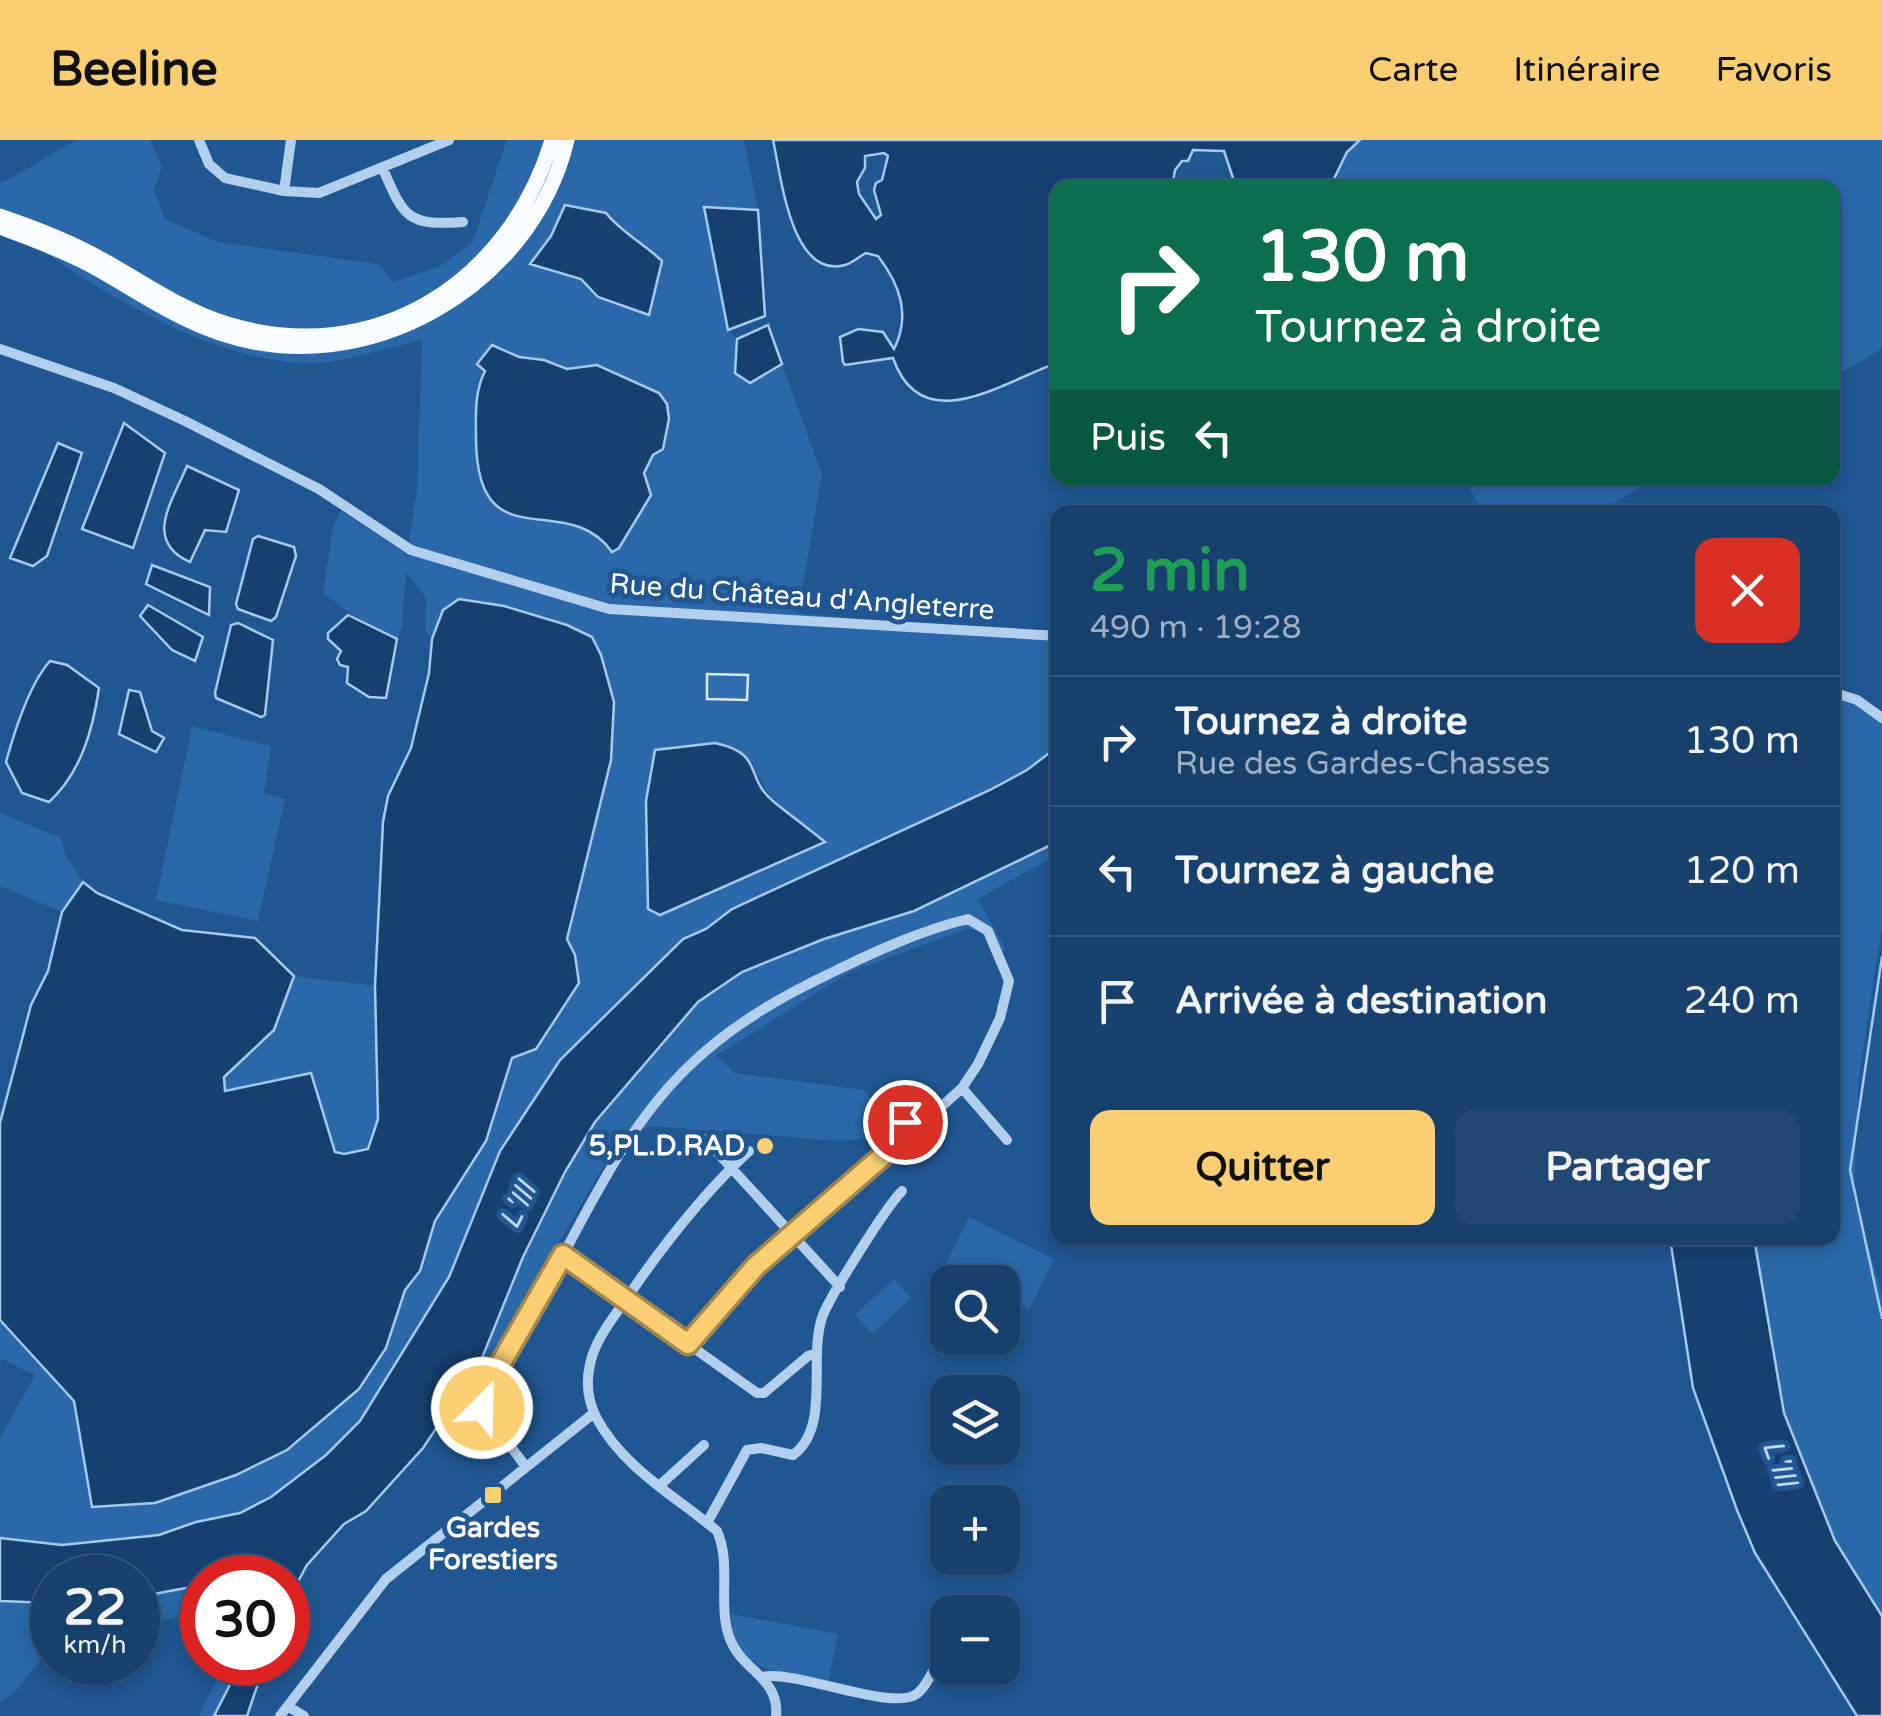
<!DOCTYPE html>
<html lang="fr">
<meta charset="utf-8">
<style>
:root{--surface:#18406d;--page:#214772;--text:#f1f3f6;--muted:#9fafc2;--line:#365980;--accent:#face73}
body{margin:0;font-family:"Varela Round",sans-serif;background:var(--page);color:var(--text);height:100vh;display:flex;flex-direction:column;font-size:38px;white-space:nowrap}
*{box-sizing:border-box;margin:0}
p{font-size:32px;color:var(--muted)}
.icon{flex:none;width:55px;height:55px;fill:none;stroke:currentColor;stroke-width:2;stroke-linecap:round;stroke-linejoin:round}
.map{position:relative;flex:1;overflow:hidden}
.drawer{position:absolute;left:1050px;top:365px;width:790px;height:740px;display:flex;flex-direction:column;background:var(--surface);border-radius:20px;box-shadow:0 5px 15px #0003,0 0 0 2px var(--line)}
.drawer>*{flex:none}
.banner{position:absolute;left:1050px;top:40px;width:790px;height:305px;border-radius:20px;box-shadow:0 5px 15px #0003,0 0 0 2px var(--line);background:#0b6e4f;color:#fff;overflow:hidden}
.controls{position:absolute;left:930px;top:1125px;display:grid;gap:20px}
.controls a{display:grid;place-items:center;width:90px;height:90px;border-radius:20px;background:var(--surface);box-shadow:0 5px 15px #0003,0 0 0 2px var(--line);font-size:50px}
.speed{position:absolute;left:30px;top:1415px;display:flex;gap:20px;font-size:50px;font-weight:700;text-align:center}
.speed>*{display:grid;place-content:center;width:130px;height:130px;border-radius:50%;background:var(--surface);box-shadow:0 5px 15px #0003,0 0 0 2px var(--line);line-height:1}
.speed small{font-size:25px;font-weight:400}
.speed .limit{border:15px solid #d22;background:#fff;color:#111}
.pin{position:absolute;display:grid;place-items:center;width:85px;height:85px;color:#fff;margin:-42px;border:5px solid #fff;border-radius:50%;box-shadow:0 2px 10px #0007}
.me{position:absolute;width:110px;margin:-55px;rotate:23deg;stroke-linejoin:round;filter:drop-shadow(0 0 8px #0008)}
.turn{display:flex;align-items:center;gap:35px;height:210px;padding:0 40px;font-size:45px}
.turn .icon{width:130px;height:130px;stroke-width:2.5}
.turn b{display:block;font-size:70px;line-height:85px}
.then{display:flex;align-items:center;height:95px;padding:0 40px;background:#0003;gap:20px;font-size:38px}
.round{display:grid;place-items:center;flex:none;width:105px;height:105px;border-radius:20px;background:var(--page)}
.overview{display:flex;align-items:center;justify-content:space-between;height:170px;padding:0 40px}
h1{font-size:60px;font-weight:800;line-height:75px;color:#1e9e55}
.button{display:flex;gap:20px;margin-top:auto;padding:20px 40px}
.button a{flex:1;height:115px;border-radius:20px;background:var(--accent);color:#111;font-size:40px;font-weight:800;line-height:115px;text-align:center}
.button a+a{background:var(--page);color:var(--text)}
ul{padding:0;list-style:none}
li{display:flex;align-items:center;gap:30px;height:130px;padding:0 40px;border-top:2px solid var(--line)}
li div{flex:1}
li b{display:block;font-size:38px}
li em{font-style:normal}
header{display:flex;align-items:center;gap:60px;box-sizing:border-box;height:140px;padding:0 50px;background:var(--accent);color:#111}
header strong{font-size:48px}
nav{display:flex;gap:55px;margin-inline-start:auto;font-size:35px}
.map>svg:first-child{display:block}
</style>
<header>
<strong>Beeline</strong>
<nav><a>Carte</a><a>Itinéraire</a><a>Favoris</a></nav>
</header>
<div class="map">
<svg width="1882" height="1576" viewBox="0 0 1882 1576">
<rect width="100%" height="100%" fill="#205691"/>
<path fill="#2a68aa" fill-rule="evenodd" d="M79,0H150L162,27L154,50L165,79L218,102L378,124L394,142L440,126L473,102L507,0H744L758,70L705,67L728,190L737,199L735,233L750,243L782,224L822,334L798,473L1057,499V607L1027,630L990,650L732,769C706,789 679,803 655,826L484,1058L449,1137L432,1166L360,1281L326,1315L271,1357L240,1373L196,1382L159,1395L62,1405L0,1398V1298L35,1235L0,1218V1180L74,1261L386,1208L405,1150L420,1131L435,1081L486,1001L512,918L575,815L567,800L611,620L614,562L443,470L432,499L425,491L426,458L406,432L402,486L397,499L358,479L323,453L333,386L341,371L407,414L417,349L422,200C389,207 342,224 309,223C207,222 78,141 0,79V43C29,31 49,12 79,0ZM492,206L519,217L544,220L567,229L597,225L659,253L667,264L669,279L663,309L654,315L603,399L561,379L543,383L479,336L477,248ZM714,603L751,621L772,661L824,702L655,610Z
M1360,0H1882V209L1833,237L1832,48H1330L1347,12Z
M1464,338H1658L1597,372H1482Z
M1833,559L1855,565L1882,584V786L1858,942L1854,1059L1882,1153V1476L1835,1401L1784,1273L1754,1098H1832Z
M192,586L271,606L264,653L285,659L258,781L156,760Z
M0,673L61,698L65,714L83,742L62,772L0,746Z
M1057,702V715L978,759L1006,809L993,816L983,794L969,788L850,832L716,916L735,933L865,950L882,978L871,998L839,1001L652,986L620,998L550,1118L496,1222L480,1223L523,1117L565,1032L595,982L698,862L742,832L824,799L914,771Z
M294,836L375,846L378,979L368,1009L335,1013L225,951L223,937L274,890Z
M969,1077L1054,1119L1029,1169L1003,1156L1002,1142H976L944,1127Z
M894,1139L911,1158L873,1194L855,1175Z
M202,1445V1472L138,1486V1457Z
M0,1461L52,1463V1506L14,1553L0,1562Z
M731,1474L838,1494L828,1542C781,1535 734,1533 731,1474Z
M225,1523H241L214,1576H199Z"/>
<path fill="#164070" stroke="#a6caee" stroke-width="2.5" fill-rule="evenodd" d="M773,0H1360L1347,12L1330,47H1228L1234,41L1224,11L1193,10L1188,21H1182L1175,30L1172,47L1058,48L1057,223C1004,241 922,301 893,218L845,225L843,222L840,197L858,189L883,192L894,209C911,175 900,145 878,116L866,113C860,116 852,123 845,125C791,140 781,35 773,0ZM884,13L888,16L882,40L876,43L874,50L881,75L876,79L859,54L857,42L865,28V16Z
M565,65L606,73C621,92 643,103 662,121L649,175L598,157L581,139L530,124L551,96Z
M704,67L758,70L765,176L728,190Z
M768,185L782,224L750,243L735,233L737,199Z
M492,205L519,217L544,220L567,229L597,225L659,253L667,264L669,279L663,309L653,315L644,333L651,355L619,408L612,412C566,347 477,424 476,299C476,275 474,253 485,231L477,224Z
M124,283L165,313L133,408L82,389Z
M58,303L82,313L47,416L33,426L10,418Z
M187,326L239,350L226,392L205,390L190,422C143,401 172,362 187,326Z
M258,396L294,407L296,416L276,477L271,481L238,469L236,464L253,399Z
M152,425L210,447L209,475L146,444Z
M459,459L504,466L567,485L592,497L601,515L614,562L611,620L567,799L575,815L579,843L536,909L512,918L486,1001L435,1081L420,1131L405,1150L386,1208L359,1249L287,1310L236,1335L155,1363L92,1367L74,1261L0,1180V983L31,865L48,831L62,772L83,742L97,753L182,790L255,798L294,836L274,890L224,937L225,951L311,933L335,1012L344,1014L368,1009L378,979L375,846L383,682L388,656L411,608L429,533L432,499L443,470Z
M148,465L203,497L195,521L172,510L140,476Z
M348,475L397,499L386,558L369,557L347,543L348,527L340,525L337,519L341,511L328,499V493Z
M238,483L273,500L265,575L261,577L216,558L215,553L231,485Z
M50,521L67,525L99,548C93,589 81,633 49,662L22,653L6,622C14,593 30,543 50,521Z
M129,550L140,552L152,591L164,598L156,612L119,594Z
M715,603C766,614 743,637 774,662C790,675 808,688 825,702L660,775L648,769L646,661L655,610Z
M1057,607V702L914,771L824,799L742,832L698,862L595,982L565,1032L523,1117L480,1223L423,1308L366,1371L344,1384L307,1425L288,1460V1438H202V1445L138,1457V1438H52V1463L0,1461V1398L62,1405L159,1395L196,1382L240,1373L271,1357L326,1315L360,1281L449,1137L500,1011L560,920L683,799L706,789L732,769L990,650L1027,630Z
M1670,1098H1754L1784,1273L1835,1401L1882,1476V1576H1857L1755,1413L1737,1370L1693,1248Z
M241,1523H265L247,1576H214Z"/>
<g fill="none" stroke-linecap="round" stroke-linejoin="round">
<path stroke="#a6caee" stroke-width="2.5" d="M1882,817L1850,1030L1882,1178"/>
</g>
<path fill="#306daf" stroke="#d7e8f9" stroke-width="2.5" d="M707,534L748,535L747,560L707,559Z"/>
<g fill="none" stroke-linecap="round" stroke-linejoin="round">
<path stroke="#b2cfed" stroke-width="10" d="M199,0L209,24L225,38L284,51L319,53L449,0
M383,29C404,78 408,86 463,82
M284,51L291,0
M0,209L114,248L185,281L319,349L411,410L609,469L1058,496
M1832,552L1857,560L1882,578
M962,948L1007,1000
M897 993a12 12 0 1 1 24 0a12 12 0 1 1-24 0Z
M705,999L840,1147
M749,1011C702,1055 663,1105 627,1158C613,1178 595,1200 590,1224C586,1242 588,1261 596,1277C623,1328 674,1355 717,1391C732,1424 717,1466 730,1499C742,1531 780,1538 776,1576
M563,1115L757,1253H764L808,1216L817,1213
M688,1204L756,1126L899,1001
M526,1327L482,1268L481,1256C510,1210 537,1165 562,1117C597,1051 633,980 688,927C730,886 780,857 833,832C876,811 922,790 968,779L988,791L1009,841L1000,878L978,924L962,948L920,986
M659,1346L704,1305
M707,1383L747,1310L761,1308L793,1315C832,1286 807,1217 823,1175C832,1153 886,1067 902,1051
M762,1537C797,1529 900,1576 920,1551C933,1537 940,1513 948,1495
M289,1567L304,1576
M280,1576L386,1439L594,1273"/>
<path stroke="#f8fbff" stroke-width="15" d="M0,76C32,87 62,98 92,114C136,137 178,169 227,184C375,229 509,143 552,0
M0,87C31,99 63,110 92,126C134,149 174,178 220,193C364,243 532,148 567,0"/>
</g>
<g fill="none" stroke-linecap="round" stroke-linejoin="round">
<g stroke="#a2864b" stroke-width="25">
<path id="route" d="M482,1268V1256L563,1115L688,1204L756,1126L900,1001L898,990L905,982"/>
</g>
<use href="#route" stroke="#face73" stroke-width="18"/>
</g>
<g fill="#face73" stroke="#205691" stroke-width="4">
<circle cx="765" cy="1006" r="10"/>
<rect x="483" y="1345" width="20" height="20" rx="5"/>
</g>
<g text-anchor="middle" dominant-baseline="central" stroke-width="10" stroke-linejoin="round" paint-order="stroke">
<g font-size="28" fill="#fff" stroke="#205691">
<text transform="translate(802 457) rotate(4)">Rue du Château d'Angleterre</text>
</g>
<g font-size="28" font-weight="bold" fill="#fff" stroke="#205691" text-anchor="end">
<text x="745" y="1006">5,PL.D.RAD</text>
<text x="493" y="1388" text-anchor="middle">Gardes<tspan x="493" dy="32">Forestiers</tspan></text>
</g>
<g font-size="30" font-style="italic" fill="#bed9f4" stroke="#205691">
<text transform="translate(518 1066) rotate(-64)">L'Ill</text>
<text transform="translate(1779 1323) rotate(70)">L'Ill</text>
</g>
</g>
</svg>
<div class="controls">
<a><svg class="icon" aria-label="search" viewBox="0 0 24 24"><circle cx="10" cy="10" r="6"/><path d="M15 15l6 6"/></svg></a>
<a><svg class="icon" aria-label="layers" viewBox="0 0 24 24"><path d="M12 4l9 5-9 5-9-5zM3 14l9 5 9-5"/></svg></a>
<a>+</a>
<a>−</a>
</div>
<div class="speed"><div>22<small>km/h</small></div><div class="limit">30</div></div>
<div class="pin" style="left:905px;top:982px;background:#d93025"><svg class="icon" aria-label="arrive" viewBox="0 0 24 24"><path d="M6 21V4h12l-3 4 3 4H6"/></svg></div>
<svg class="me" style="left:482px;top:1268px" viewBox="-20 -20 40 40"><circle r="17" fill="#face73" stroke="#fff" stroke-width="3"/><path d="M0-11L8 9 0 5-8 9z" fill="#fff"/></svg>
<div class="banner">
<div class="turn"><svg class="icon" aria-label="right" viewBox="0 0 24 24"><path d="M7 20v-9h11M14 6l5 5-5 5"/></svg><div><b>130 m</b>Tournez à droite</div></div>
<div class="then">Puis<svg class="icon" aria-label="left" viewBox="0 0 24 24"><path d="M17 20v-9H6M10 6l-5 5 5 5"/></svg></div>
</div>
<section class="drawer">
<div class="overview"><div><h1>2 min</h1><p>490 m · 19:28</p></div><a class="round" style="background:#d93025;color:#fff"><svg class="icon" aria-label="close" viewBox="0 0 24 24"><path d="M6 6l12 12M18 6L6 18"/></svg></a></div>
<ul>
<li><svg class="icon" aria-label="right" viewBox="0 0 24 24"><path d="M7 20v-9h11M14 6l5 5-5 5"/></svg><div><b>Tournez à droite</b><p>Rue des Gardes-Chasses</p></div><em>130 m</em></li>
<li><svg class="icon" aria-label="left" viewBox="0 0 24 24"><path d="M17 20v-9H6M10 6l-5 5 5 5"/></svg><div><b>Tournez à gauche</b></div><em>120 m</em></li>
<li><svg class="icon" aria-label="arrive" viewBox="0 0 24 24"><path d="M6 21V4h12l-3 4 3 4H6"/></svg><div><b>Arrivée à destination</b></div><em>240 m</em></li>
</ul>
<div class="button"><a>Quitter</a><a>Partager</a></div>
</section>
</div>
